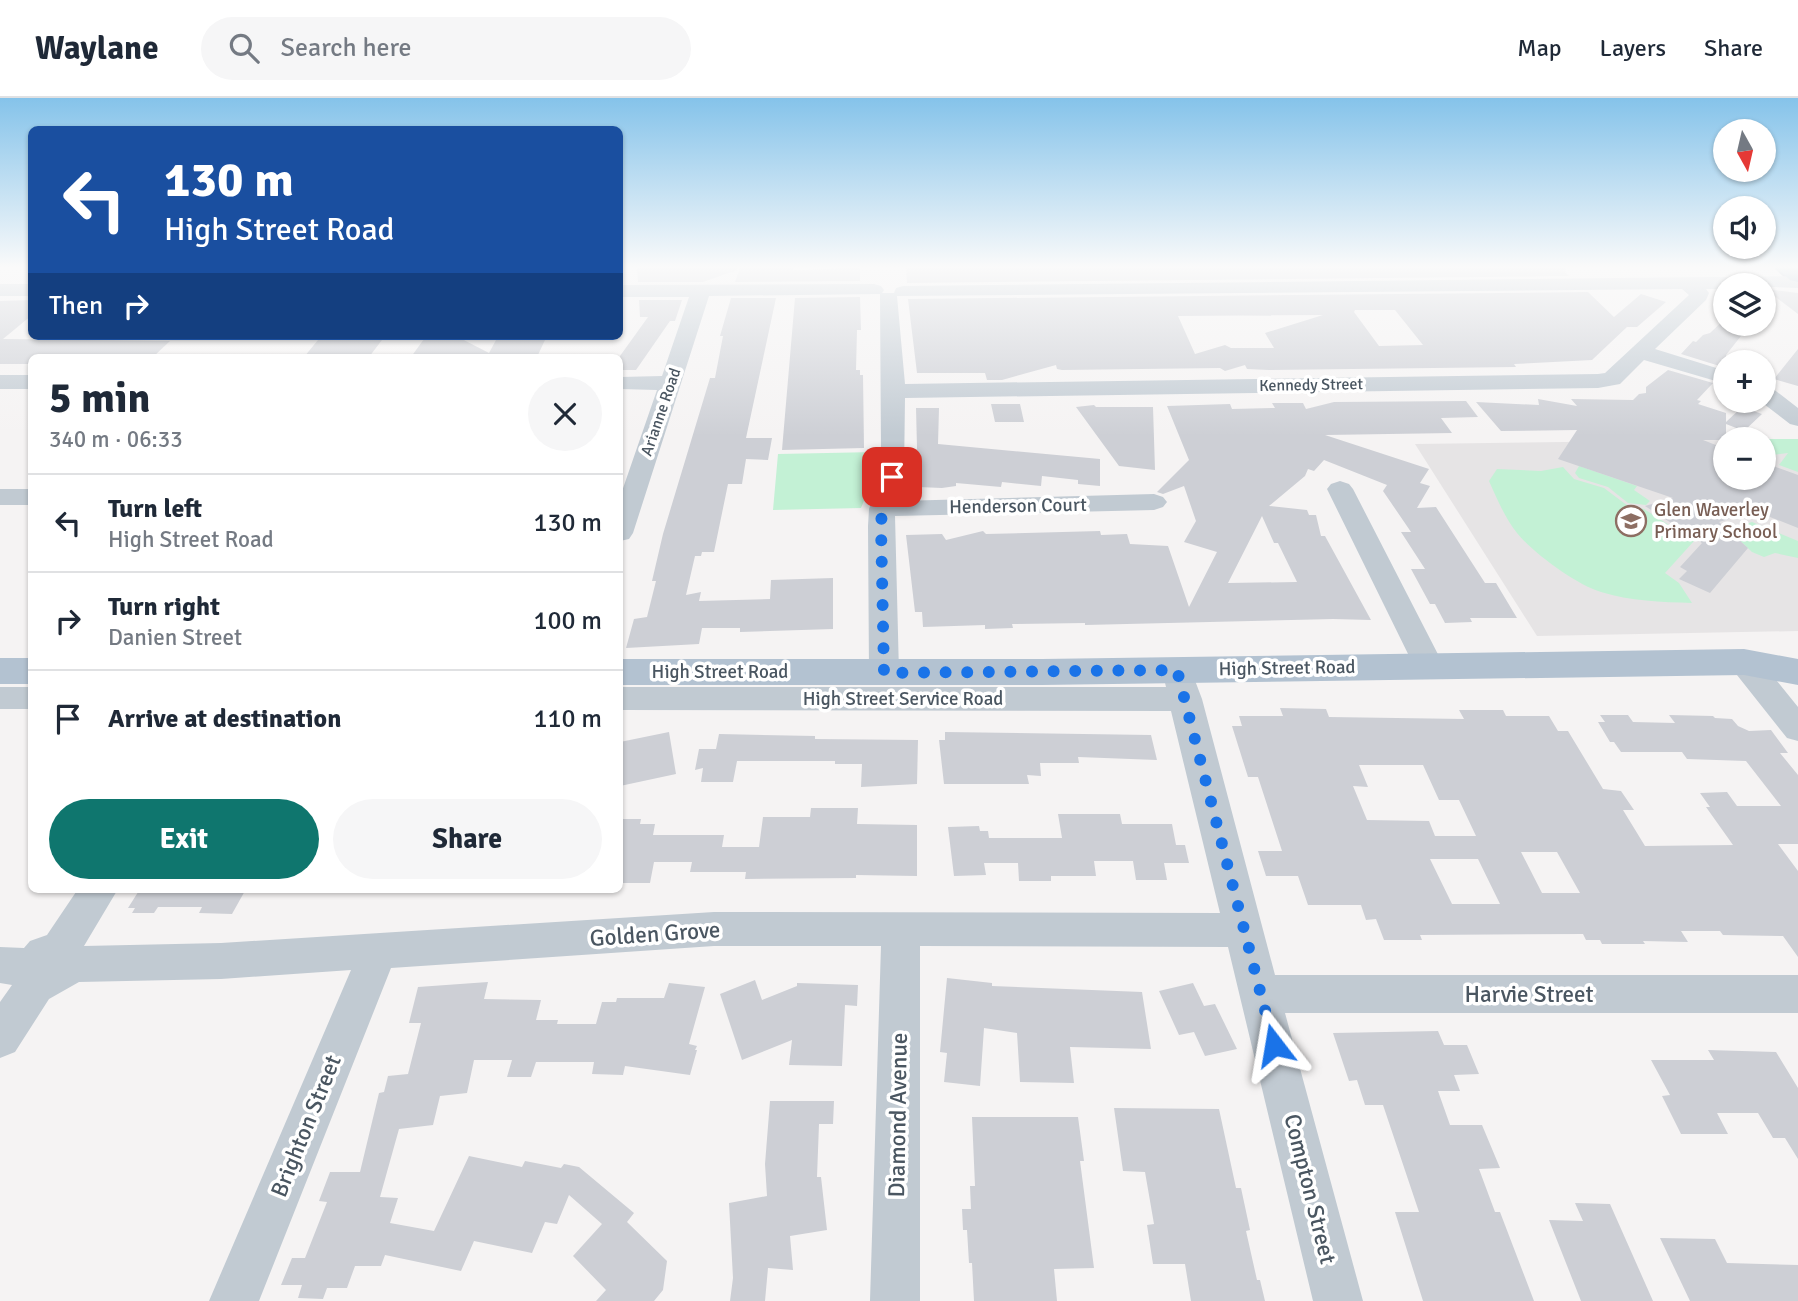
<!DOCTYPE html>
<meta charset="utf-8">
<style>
:root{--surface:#fff;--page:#f6f6f7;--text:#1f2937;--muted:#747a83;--line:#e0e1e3;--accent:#0f766e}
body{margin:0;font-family:Signika,sans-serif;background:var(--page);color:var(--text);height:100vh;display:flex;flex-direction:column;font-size:26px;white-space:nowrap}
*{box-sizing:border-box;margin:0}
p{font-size:23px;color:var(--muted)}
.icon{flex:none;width:38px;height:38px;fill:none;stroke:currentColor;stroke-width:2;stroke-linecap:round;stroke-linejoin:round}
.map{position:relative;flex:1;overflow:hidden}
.details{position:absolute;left:28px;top:256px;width:595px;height:539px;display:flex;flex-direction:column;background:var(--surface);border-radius:10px;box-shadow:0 2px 5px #0004}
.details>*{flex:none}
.hud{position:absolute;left:28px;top:28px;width:595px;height:214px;border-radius:10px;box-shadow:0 2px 5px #0004;background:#1a4fa0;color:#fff;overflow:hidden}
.needle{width:46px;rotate:172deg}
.fabs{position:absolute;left:1713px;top:21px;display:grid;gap:14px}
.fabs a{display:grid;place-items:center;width:63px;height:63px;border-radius:50%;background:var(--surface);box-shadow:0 2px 5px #0004;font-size:35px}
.pin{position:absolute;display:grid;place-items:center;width:60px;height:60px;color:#fff;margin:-30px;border-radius:14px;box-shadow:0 4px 10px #0006}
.me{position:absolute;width:77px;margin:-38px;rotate:346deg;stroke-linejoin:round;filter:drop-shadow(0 0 5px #0008)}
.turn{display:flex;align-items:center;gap:24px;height:147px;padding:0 21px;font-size:32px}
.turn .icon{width:91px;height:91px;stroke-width:2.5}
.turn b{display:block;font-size:49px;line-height:60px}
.then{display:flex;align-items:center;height:66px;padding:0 21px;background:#0003;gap:14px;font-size:26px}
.round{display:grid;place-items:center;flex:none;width:74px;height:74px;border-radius:37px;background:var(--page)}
.summary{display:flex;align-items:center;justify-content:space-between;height:119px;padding:0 21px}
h1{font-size:42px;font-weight:800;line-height:52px}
.cta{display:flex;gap:14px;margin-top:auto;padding:14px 21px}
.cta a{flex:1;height:80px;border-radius:42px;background:var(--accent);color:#fff;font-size:28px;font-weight:800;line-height:80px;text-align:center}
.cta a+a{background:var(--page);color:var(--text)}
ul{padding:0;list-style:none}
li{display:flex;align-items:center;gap:21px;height:98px;padding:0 21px;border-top:2px solid var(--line)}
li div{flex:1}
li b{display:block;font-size:26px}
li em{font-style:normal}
header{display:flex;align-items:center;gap:42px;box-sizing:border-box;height:98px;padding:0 35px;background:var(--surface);border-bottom:2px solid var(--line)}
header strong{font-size:33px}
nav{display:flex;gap:38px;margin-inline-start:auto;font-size:24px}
.search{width:490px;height:63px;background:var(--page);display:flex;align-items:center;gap:18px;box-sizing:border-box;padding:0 24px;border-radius:38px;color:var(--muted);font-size:26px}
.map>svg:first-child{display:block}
</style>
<header>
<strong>Waylane</strong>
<div class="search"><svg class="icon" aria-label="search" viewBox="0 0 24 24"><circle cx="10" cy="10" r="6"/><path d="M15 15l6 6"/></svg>Search here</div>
<nav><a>Map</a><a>Layers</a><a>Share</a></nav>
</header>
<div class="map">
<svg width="1798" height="1203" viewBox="0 0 1798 1203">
<rect width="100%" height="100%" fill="#f5f3f3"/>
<path fill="#e6e4e5" d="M1757,341H1798V533L1537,538L1415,346L1725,342L1726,380H1764V341Z"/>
<path fill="#c3f1d5" d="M1757,341H1798V374L1779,367L1788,355L1764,358V341Z
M876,354L872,383L861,410L773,412L778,356Z
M1579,368L1637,388L1634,392L1650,403L1646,407L1628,405L1608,389L1579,380L1575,375Z
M1563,369L1574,381L1604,390L1628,408L1644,411L1694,443L1665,475L1679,485L1692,505C1662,504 1630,503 1601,494C1577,487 1533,455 1517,435C1505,420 1497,401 1489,383L1497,371L1541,373Z
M1752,424L1798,443V460L1775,455L1764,459L1752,454L1729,432Z"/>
<path fill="#cdcfd5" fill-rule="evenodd" d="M637,170H737V172L703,184H638Z
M740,170H794L793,172L860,170V183L735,184Z
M906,170H1566L1565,174L1569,178L907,185Z
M1765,191L1798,195V216Z
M1588,194L1614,219L1641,196L1666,204L1637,229H1627L1592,262L1514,266L1516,269L1269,272L1247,271L1245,267L1225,273L1220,270L1062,272L1057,271L1056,267L1002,282H987L985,275H917L908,201ZM1355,212H1395L1423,247L1379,248L1354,214ZM1323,217L1265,235L1274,250H1231L1225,247L1195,256L1178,218Z
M860,199L861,232H857L856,272H860V277H863L864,350L782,352L795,200Z
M731,200H776L746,340H772L768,362L746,361L742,386H728L714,454H702L701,458H695L686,497L701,494L699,503L770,501L771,482L833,480V531L740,534V530H702L699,546L626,550L634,521L647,519L656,483H652L663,436L710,280H715L723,238H720Z
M32,202V217L3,241L170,243L153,259H32V266H0V203Z
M639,202H682L675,223H670L636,272H620V258L648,219H640Z
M1725,221L1726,226L1748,229L1726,257V270L1681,256L1693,243L1696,244L1703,237L1710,235Z
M445,240H460L489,255L496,242H545L537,259H411L424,241Z
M318,242H382L369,259H304Z
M1798,251V288L1774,281Z
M1668,272L1713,285L1697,302L1701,303L1698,306L1726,315V324L1742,309L1762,316L1744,333L1726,326V342H1703L1726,351L1723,374L1726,380H1738L1758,387L1773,368L1798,377V430L1755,413L1719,424L1748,450L1710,495L1679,481L1687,473L1680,469L1702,445L1645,408L1673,400L1558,361L1577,332L1501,333L1476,304L1539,307L1538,301L1577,308L1571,301L1633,302L1639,296L1646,295V289Z
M1466,303L1478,319L1441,320L1452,335L1325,337L1429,371L1420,385L1430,388L1417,410L1436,409L1485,485H1496L1517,520H1470L1472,524L1445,525L1435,506H1430L1411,471H1425L1401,434H1411L1383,393L1387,387L1324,362L1314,373L1308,371L1305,378L1269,408L1307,412L1309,417H1316L1321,438H1325L1371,522L1333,521L1085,527V525L1012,526L1013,530L985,531V527L923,529L922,514H915L906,437L942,436L946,442L983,433L986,436L1100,433L1101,437L1127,436L1130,446L1168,448L1189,509L1217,454L1184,444L1196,423L1184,388L1163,396L1157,394L1189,362L1167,308L1230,306L1232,311L1275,310L1272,305H1303L1306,311L1334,304ZM1262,418L1274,445H1278L1297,484L1228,485Z
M991,306H1020L1024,324H995Z
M1094,307L1096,309H1153L1155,372L1119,368L1076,309Z
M916,310H939L938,346L1100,361V388L1078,386V382L1042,378L1041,388L1002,384L1001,389L956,385V388L942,390L918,389Z
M1280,610L1326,611L1329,619L1464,621L1459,612H1503L1506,618H1549L1558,633H1568L1603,691L1621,693L1634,712H1623L1645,748L1733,747L1706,709H1710L1700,695L1727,694L1737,708H1781L1746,663L1687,661L1682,654H1621L1614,644H1610L1598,624H1605L1600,617H1628L1633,624L1675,625L1669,617L1713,618L1715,620L1732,621L1738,628L1749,633L1771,632L1788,655H1780L1798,677V746H1778L1798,773V859L1783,838L1723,837L1720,833H1681L1688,844L1643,843L1645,846H1602L1600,842H1586L1583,836L1420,837L1422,842H1384L1376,821L1366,822L1361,807H1308L1298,778H1266L1258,753H1282L1258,679H1248L1232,628H1242L1239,618H1283ZM1359,667H1423L1439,702H1459L1476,738H1435L1429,723L1367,722L1353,688L1368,689ZM1521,754H1557L1580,795H1542ZM1430,761H1478L1500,806H1452Z
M669,634L676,676L620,688V644Z
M945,634L1151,637L1157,662L1078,659L1079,665H1040L1041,678L1027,677L1029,686H944L939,642H945Z
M719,636L815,638V641L918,642L917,686L861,689L862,666H835V663H737L733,684H701L703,670L695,672L699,651H716Z
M811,710H858L857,726L917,727V778L856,777V780L745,781L746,774H690L692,764H654L650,785H620V721H641L640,726H655L653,737H724L722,749H759L763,719H810Z
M1058,716H1120L1122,726H1172L1176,747H1185L1189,765H1164L1167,782H1136L1133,763H1094L1096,778H1051V783H1019L1018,765H984L986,777L954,778L948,729L979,728L980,733H988L989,740H1062Z
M140,791H246L232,816L199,815L202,809H158L154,815H132L135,810H128Z
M947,880L992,885V888L1142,894L1151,951L1070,949L1074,985L1020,984L1017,935L984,930L980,988L944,984L947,955L940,954Z
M755,882L762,902L797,888V885L858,887L857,908L845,907L842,968L789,967L792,942L742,962L720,896Z
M488,884L484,901L541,902L536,922H558L557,926H596L602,904H616L617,900H664L669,885L705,889L689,946L697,948L695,952H697L690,977L625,968L623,977L592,976L594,964H536L531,979H507L512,962H474L467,995L440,998L433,1027L399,1031L380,1099L398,1100L390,1125L434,1133L469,1058L522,1069L525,1063L561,1070L564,1066L579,1069L634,1115L627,1124L667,1163L663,1192L654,1203H596L606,1192L573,1158L602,1126L569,1097L557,1126L545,1124L532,1155L474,1143L461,1173L385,1157L381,1168H355L347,1190H327L323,1201L298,1200L302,1187H281L292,1160H305L327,1104L319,1103L330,1074H360L379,995L384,994L388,978L408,976L421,925H409L418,889Z
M1193,885L1204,908L1215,906L1237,951L1205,958L1194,934L1179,937L1159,893Z
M1438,933L1444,947H1467L1479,976L1454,977L1460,993H1438L1450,1027H1482L1500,1070L1479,1071L1495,1114H1500L1534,1203H1423L1395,1114H1419L1383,1007H1365L1357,982L1349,983L1333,935Z
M1708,952L1776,954L1798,990V1061L1785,1040H1773L1758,1015H1717L1728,1036H1681L1662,998L1670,997L1651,962H1714Z
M770,1003H834L833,1026H819L817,1079H821L827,1132L790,1138L793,1172L768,1170L765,1203H730L733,1180L729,1105L767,1098L765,1066Z
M1114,1010L1219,1011L1236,1090H1241L1250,1132L1246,1133L1257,1182H1260L1265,1203H1191L1185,1166H1153L1147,1127L1154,1126L1145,1074L1123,1073Z
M972,1019H1078L1084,1063H1080L1094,1170L1054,1171L1057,1203H974L972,1165H969L967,1132H963L962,1111H971L970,1088H975Z
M1575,1105L1610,1106L1653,1203H1581L1549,1122L1583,1123Z
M1660,1140L1715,1141L1727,1165L1798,1167V1203H1690Z"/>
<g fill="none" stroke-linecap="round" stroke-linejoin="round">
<g stroke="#7690ad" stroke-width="4">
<path id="highway" d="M1777,170H1798V184L1790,182Z"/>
</g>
<path fill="#c1cad2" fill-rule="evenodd" d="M1798,178V190L1726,187V191H1706L1709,195L1706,202L1655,251L1726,273V286L1644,262L1620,286L1598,290L905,300L904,375L899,403L1154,396L1163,399L1167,404L1163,409L1154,412L895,418L899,575L895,583L884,586L873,583L869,575L868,428L869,411L879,382L881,353L880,196L709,198L633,435L629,441L620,443V399L657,292L620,291V279L662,278L689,199H620V187L874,186L881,188L884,192L882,195H894L896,190L903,188ZM1682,191L1689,197L1605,275L1598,276L905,286L897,198Z
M0,186H32V198H0Z
M0,277H32V291H0Z
M1764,288L1772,290L1798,310V328L1790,326L1760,303H1764Z
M1340,383L1349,386L1353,391L1443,566L1439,574L1428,577L1417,574L1413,566L1327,391L1331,386Z
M0,391H32V407H0Z
M1744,553L1755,556L1798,609V643L1787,640L1733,572L1729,564L1733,556Z
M1177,561L1188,564L1202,601L1275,877H1798V915H1285L1363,1203H1313L1228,849L920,848V1203H870L881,848H714L391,870L259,1203H209L351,872L221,881L79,884L49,901L15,954L0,960V904L12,887L0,885V849L24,850L30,843L47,837L78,791H118L84,848L221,845L714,814L1220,815L1171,613L620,612V589H1166L1162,572L1166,564Z
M0,589H32V611H0Z"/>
<path fill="#b3c2d1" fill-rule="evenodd" d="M1744,551L1798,561V587L1744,577L1042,587H620V561H1042Z
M0,560H32V586H0Z"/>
<use href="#highway" fill="#8ba5c1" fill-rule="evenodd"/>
</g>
<linearGradient id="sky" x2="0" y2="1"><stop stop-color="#85c3ea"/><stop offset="0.5" stop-color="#fafafa"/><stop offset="1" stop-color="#fafafa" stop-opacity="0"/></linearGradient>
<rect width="1798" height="338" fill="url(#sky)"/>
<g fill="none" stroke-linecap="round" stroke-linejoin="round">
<path stroke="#1a73e8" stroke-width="12" stroke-dasharray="0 21.6" d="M892,379L882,411L881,428L884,575L1177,572L1274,947"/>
</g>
<defs>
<g id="school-ring" transform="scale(1.575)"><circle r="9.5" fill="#fff" stroke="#8d6e63" stroke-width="1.5"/><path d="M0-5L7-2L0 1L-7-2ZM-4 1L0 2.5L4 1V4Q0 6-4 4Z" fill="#8d6e63"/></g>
</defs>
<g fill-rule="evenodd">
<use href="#school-ring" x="1631" y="423"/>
</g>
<g text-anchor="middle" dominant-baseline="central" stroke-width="7" stroke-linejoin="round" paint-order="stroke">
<g font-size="16" fill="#4a5661" stroke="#fff">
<text transform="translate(1311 287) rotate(-1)">Kennedy Street</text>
<text transform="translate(661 314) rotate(-71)">Arianne Road</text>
</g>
<g font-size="19" fill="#4a5661" stroke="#fff">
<text transform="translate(1018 408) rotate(-1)">Henderson Court</text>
<text transform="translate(1287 570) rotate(-1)">High Street Road</text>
<text x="720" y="574">High Street Road</text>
<text x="903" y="601">High Street Service Road</text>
</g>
<g font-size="19" fill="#785e54" stroke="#fff" text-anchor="start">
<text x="1654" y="412">Glen Waverley<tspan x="1654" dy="22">Primary School</tspan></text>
</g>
<g font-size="23" fill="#4a5661" stroke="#fff">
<text transform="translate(655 836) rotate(-4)">Golden Grove</text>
<text x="1529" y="896">Harvie Street</text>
<text transform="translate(898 1017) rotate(-89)">Diamond Avenue</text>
<text transform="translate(306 1028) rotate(-68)">Brighton Street</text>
<text transform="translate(1310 1091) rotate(76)">Compton Street</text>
</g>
</g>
</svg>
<div class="fabs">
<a><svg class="needle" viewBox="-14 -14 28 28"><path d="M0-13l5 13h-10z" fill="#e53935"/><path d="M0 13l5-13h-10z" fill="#747a83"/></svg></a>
<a><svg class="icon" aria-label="sound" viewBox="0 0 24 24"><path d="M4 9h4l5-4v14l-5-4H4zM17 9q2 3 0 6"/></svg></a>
<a><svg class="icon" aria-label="layers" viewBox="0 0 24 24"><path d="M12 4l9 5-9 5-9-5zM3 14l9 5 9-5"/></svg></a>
<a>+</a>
<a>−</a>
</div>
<div class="pin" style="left:892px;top:379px;background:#d93025"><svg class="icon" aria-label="arrive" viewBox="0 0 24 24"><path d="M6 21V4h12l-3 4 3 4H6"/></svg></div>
<svg class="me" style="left:1274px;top:947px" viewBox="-20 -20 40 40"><path d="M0-17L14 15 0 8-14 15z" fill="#1a73e8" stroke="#fff" stroke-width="4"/></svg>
<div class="hud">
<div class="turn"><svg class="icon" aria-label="left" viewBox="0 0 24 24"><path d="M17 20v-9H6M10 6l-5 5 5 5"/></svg><div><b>130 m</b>High Street Road</div></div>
<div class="then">Then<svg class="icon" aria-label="right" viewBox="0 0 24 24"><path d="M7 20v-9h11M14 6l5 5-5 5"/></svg></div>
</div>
<section class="details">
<div class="summary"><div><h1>5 min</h1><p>340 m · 06:33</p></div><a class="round"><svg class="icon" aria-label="close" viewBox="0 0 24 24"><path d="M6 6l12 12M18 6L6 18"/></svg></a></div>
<ul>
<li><svg class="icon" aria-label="left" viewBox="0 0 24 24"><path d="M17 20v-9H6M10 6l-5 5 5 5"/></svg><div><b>Turn left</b><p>High Street Road</p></div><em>130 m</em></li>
<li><svg class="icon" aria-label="right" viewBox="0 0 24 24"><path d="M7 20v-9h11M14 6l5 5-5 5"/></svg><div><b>Turn right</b><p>Danien Street</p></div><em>100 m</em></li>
<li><svg class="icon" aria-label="arrive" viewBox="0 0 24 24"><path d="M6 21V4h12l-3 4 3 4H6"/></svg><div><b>Arrive at destination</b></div><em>110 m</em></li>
</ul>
<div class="cta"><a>Exit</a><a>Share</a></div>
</section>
</div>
